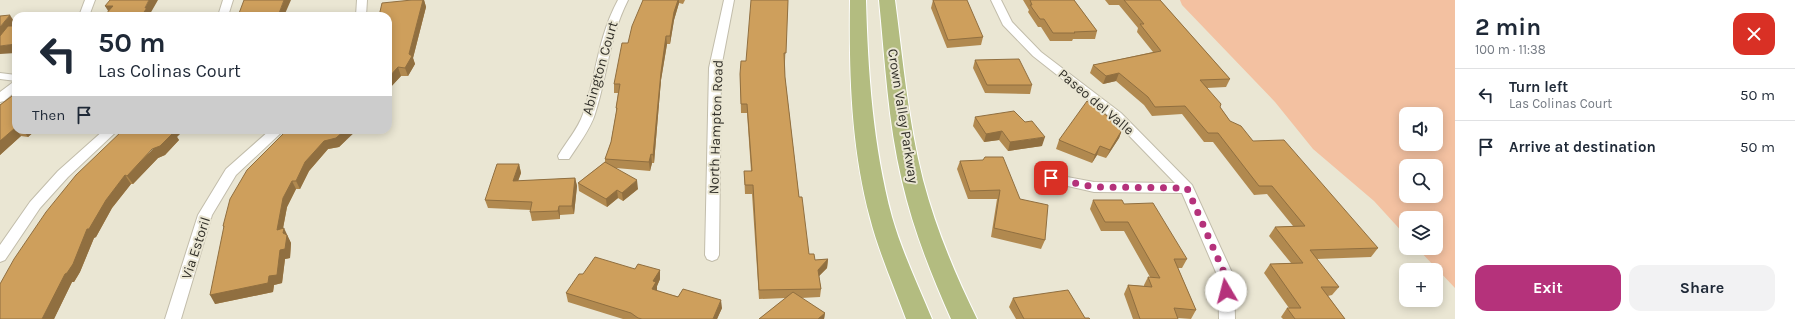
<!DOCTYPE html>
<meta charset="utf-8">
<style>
:root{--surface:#fff;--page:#f2f2f3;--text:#1f2937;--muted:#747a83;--line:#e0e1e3;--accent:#b5327b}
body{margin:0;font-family:Karla,sans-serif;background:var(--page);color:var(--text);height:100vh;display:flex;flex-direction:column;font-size:15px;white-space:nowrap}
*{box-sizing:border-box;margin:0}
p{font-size:13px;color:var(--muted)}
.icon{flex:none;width:22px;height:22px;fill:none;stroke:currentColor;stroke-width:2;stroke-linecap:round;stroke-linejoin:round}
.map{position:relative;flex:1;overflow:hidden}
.details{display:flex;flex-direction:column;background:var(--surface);width:340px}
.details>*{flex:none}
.hud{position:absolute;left:12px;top:12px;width:380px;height:122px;border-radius:12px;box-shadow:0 2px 10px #0003;background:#fff;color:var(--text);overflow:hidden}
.fabs{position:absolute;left:1399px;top:107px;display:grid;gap:8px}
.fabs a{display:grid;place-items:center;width:44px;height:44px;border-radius:8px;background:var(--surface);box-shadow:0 2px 10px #0003;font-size:20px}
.pin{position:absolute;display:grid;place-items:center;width:34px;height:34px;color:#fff;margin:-17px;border-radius:8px;box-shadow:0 2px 6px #0006}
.me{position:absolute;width:44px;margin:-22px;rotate:352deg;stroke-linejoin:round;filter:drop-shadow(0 0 3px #0008)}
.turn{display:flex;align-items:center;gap:14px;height:84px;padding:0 20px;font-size:18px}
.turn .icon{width:52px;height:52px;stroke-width:2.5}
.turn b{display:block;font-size:28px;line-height:34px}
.then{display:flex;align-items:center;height:38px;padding:0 20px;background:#0003;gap:8px;font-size:15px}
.round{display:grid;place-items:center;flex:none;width:42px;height:42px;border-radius:12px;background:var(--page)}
.head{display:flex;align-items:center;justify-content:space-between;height:68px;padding:0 20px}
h1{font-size:24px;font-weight:700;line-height:30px}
.cta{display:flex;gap:8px;margin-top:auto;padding:8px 20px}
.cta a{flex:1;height:46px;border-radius:12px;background:var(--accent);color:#fff;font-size:16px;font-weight:700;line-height:46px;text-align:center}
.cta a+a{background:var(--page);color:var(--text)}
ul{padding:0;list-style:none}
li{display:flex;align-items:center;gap:12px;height:52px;padding:0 20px;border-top:1px solid var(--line)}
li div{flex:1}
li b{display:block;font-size:15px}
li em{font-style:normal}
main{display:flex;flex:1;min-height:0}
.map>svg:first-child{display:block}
</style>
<main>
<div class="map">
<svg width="1455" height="319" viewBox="0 0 1455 319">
<rect width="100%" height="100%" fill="#eae6d3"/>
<path fill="#f3c1a1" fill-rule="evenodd" d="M1180,0H1455V288L1417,248H1436V218H1406V236L1374,201L1313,149L1275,102L1182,5ZM1406,114H1436V144H1406ZM1406,166H1436V196H1406Z"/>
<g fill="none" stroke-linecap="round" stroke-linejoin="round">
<g stroke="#c2bdab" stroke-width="2">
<path id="minor" d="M85,0H95L89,16H79Z
M223,0H233L228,16H218Z
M357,0H367L366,16H356Z
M618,0H628C608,40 608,74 595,114C590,130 578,145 569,159H559L558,156C566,142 578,129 583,114C597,74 597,39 618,0Z
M724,0H734L721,68L719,255L717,259L712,261L707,259L705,255L709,68Z
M991,0H1001L1012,22L1041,52L1121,113L1192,185L1234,277L1235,319H1219L1218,277L1182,193L1094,192L1046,181L1044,178L1046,175L1051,174L1094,182L1175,183L1113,119L1033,56L1003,25Z
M0,73L16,75V81L0,79Z
M16,82V91L4,101L0,102V92L12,83Z
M104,130H118L68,177L40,208L5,260L0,262V245L30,202L58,171Z
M270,130H284L236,175L212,215L181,319H165L198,215L226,169Z"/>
</g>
<g stroke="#fff" stroke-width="2">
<path id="primary" d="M850,0H866C868,73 873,146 892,217C902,252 918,285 932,319H906C894,286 879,253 870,218C851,147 849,73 850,0Z
M879,0H895C903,60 908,121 923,180C936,229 955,274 977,319H951C931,274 913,229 902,181C888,122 885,61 879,0Z"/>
</g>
<use href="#minor" fill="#fff" fill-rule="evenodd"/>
<use href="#primary" fill="#b3bc80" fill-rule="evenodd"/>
</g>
<path fill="#b1894f" d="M412,0H424L426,7L413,58L415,64L408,76H401L388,90Z
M643,0H685L683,4L679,3L674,20L670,44H667L661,80L654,163H652L650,171L616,168L638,189L623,201L618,198L607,207L579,191L578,183L605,162V159L611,142L616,113V108L618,93H614V84Z
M933,0L983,37L981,45L947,48L931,8Z
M1023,0H1074L1097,31L1095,39H1073L1072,41H1050L1041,27H1038L1028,12L1029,10Z
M1105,0H1160L1230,79L1226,87L1207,88L1220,107L1230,121L1253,141L1378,248L1371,257L1316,259L1339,287L1332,295L1328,296L1345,319H1283L1281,317L1287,308H1289L1264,273L1270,264L1291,263L1269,236L1275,227L1293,226L1267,194L1254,195L1213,142H1204L1182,114L1152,116L1144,105L1116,81L1103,84L1090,73L1093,65L1153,52L1137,32L1138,28L1119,5H1109Z
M788,1L785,61V77L799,197L809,254L815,260L828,259L827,268L819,276L821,289L820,297L801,298L825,313L824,319H759L786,298L759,299L752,194H745L744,171H751L747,113H741L740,74L746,61Z
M975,60L1032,85L1030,94L985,93L973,68Z
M16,93V130H36L28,137L21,136L0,155V105Z
M975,117L1042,146L1008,151L999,140L984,142L973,126Z
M1114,122L1122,130L1119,138L1106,158L1097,155L1092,163L1056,149L1059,140Z
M287,130L346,140L339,147L328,149L309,171L300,189H296L287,207L283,228L291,243L290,258L285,259L282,283L274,285L273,292L215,304L224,228L223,226Z
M177,137L179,140L165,155L158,158L133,184H131L112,208L96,237L94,238L80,272L74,282H72L54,319H0L46,212Z
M960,161L1020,199L1045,240L1041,249L991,237L997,199H968L957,169Z
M519,164L521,173L518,181L575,178L577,186L574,214L560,215V219L532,221L530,212L531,210L488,208L485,200Z
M1093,200L1124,204L1187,259L1182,268H1178L1196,310L1191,319L1177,318L1178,319H1133L1124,294L1128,285L1144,286V285L1148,277H1150L1124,231H1101L1090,209Z
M635,269L660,270V279L657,286V291L722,308L717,319H623L568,302L566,293L583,274Z
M1013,298L1085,318L1090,319H1016L1009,307Z"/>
<path fill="#906f40" d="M149,0H158L150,14L152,16H141Z
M284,0H291L284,16H278Z
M423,0H424L426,7L413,58L415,64L408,76L405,68L409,54Z
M678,0H679V3L674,20L670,44V36L674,12Z
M105,6H113L110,14Z
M10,15L15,23L0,41V27Z
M666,36L667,44L661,80L654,163L653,155L661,72Z
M16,44V53L0,54V46Z
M398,67L401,76L388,90V78Z
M1119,73L1116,81L1103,84L1106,76Z
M15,128L21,136L0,155V141Z
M23,130H36L28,137Z
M171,130H184L177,137L179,140L165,155L158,158L133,184L127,176Z
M345,130H357L339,147L328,149L309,171L300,189L296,181L305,162L324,141Z
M1122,130L1119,138L1106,158L1110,150Z
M1002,131L999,140L984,142L986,134Z
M1045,137L1042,146L1008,151L1010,142Z
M1100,146L1097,155L1092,163L1095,155Z
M651,154L652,163L650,171L649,162Z
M519,164L521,173L515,189L513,181Z
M125,175L131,184L112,208L96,237L94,238L80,272L74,282H72L54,319H42L87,229L106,200Z
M575,178L577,186L574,214L572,206Z
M637,180L638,189L623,201L622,193Z
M292,181L296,189L287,207L281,239L277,230L283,198Z
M617,190L618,198L607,207L606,199Z
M559,206L560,215V219L558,211Z
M284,228L291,243L290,258L285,259L282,283L274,285L273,292L215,304L210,295L269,276L283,233Z
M828,259L827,268L817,278L818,270Z
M660,270V279L657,286V291L652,289L653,281Z
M721,300L722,308L717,319H713Z
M825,313L824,319H818Z"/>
<path fill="#ce9f5c" stroke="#906f40" d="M110,0H149L145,8H147L141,16H104L113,6H105Z
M244,0H284L278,16H238Z
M412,0H423L409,54L412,56L405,68L398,67L388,78V16H379L382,3Z
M643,0H678L674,12L670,36H666L661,72L653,155L651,154L649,162L605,159L611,142L617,108H616L620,84H614L622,43H628L632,26Z
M751,0H788V1L786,53H784L785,77L799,197H802L809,254H814L815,260L828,259L818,270L821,289L759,290L753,185H745L744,171H752L747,104H741L740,74L741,61H746Z
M933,0H967L983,37L948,40Z
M1030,0H1074L1097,31L1074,32L1075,33H1053L1044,19H1040L1030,5H1032Z
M1124,0H1160L1230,79L1200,80L1221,104L1220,107L1230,121L1241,126L1253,141L1284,140L1378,248L1310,250L1339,287H1321L1345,319H1295L1287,308H1301L1270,264L1303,263L1275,227L1305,226L1272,186H1259L1218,133H1208L1185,106L1155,107L1148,97L1119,73L1106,76L1093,65L1161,51L1140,24H1144Z
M10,15L0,27V16Z
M8,26H16V44L0,46V36Z
M1019,59L1032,85H987L975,60Z
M16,93V128H15L0,141V105Z
M1087,101L1114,121V122L1122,130L1110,150L1100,146L1095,155L1059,140Z
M1014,111L1025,122L1032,121L1045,137L1010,142L1002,131L986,134L975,117Z
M123,130H171L170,131L174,132L160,146L152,149L127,176L125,175L106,200L89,229H87L73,264L67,273L65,274L42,319H0V284L14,259L46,212L76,175Z
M287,130H345L336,138L324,141L305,162L296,181H292L283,198L277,230L284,228L283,233L287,235L285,249L280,250L277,275L269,276L268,283L210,295L224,226H223L230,199L247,170Z
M985,157H1003L1020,199L1048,205L1045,240L994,228L1000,190L970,191L960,161L983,160Z
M605,162L637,180L622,193L617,190L606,199L578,183Z
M497,164H519L513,181L575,178L572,206H559L558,211L530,212L532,202L485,200Z
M1093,200H1122L1124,204L1153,203L1187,259H1174L1196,310L1174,308L1178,319H1140L1128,285L1152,287L1148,277L1160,278L1128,222H1105Z
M595,257L635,269L638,264L660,270L653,281L656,282L652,289L678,297L683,289L721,300L713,319H642L638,318L631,313L566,293L579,274H583Z
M1068,290L1085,318H1089L1090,319H1024L1013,298Z
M793,292L825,313L818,319H759Z"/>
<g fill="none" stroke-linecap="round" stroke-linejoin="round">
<path stroke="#b5327b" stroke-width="7" stroke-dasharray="0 12.6" d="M1051,178L1094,187L1187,188L1226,277V291"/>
</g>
<g text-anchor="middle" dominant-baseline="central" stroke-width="4" stroke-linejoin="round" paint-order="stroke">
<g font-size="14" fill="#323029" stroke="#eae6d3">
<text transform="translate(600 68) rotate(-74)">Abington Court</text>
<text transform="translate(1096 102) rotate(40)">Paseo del Valle</text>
<text transform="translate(903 116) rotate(81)">Crown Valley Parkway</text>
<text transform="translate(716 127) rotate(-88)">North Hampton Road</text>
<text transform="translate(196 248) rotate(-72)">Via Estoril</text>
</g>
</g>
</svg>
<div class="fabs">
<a><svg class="icon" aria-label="sound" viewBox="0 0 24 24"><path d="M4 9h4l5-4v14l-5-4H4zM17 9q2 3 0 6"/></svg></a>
<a><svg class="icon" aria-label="search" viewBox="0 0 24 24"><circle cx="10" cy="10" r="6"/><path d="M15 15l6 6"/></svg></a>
<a><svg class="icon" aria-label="layers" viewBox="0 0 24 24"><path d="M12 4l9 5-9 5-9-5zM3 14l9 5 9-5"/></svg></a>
<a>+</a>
</div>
<div class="pin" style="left:1051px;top:178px;background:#d93025"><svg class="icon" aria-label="arrive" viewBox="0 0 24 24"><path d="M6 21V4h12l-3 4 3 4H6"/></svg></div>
<svg class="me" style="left:1226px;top:291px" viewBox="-20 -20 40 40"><circle r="19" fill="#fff"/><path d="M0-13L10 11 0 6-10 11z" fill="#b5327b"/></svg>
<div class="hud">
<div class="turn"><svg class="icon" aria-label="left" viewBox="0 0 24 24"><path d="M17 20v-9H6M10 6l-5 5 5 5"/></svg><div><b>50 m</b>Las Colinas Court</div></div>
<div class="then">Then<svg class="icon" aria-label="arrive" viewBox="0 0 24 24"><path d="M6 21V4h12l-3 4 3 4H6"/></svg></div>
</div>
</div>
<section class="details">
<div class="head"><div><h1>2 min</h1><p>100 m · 11:38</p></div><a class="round" style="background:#d93025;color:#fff"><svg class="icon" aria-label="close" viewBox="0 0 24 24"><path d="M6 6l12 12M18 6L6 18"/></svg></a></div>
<ul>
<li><svg class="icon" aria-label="left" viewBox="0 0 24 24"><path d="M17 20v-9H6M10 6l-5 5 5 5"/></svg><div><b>Turn left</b><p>Las Colinas Court</p></div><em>50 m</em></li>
<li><svg class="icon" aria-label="arrive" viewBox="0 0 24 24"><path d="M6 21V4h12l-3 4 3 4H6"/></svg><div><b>Arrive at destination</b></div><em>50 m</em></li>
</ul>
<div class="cta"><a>Exit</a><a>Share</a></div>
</section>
</main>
